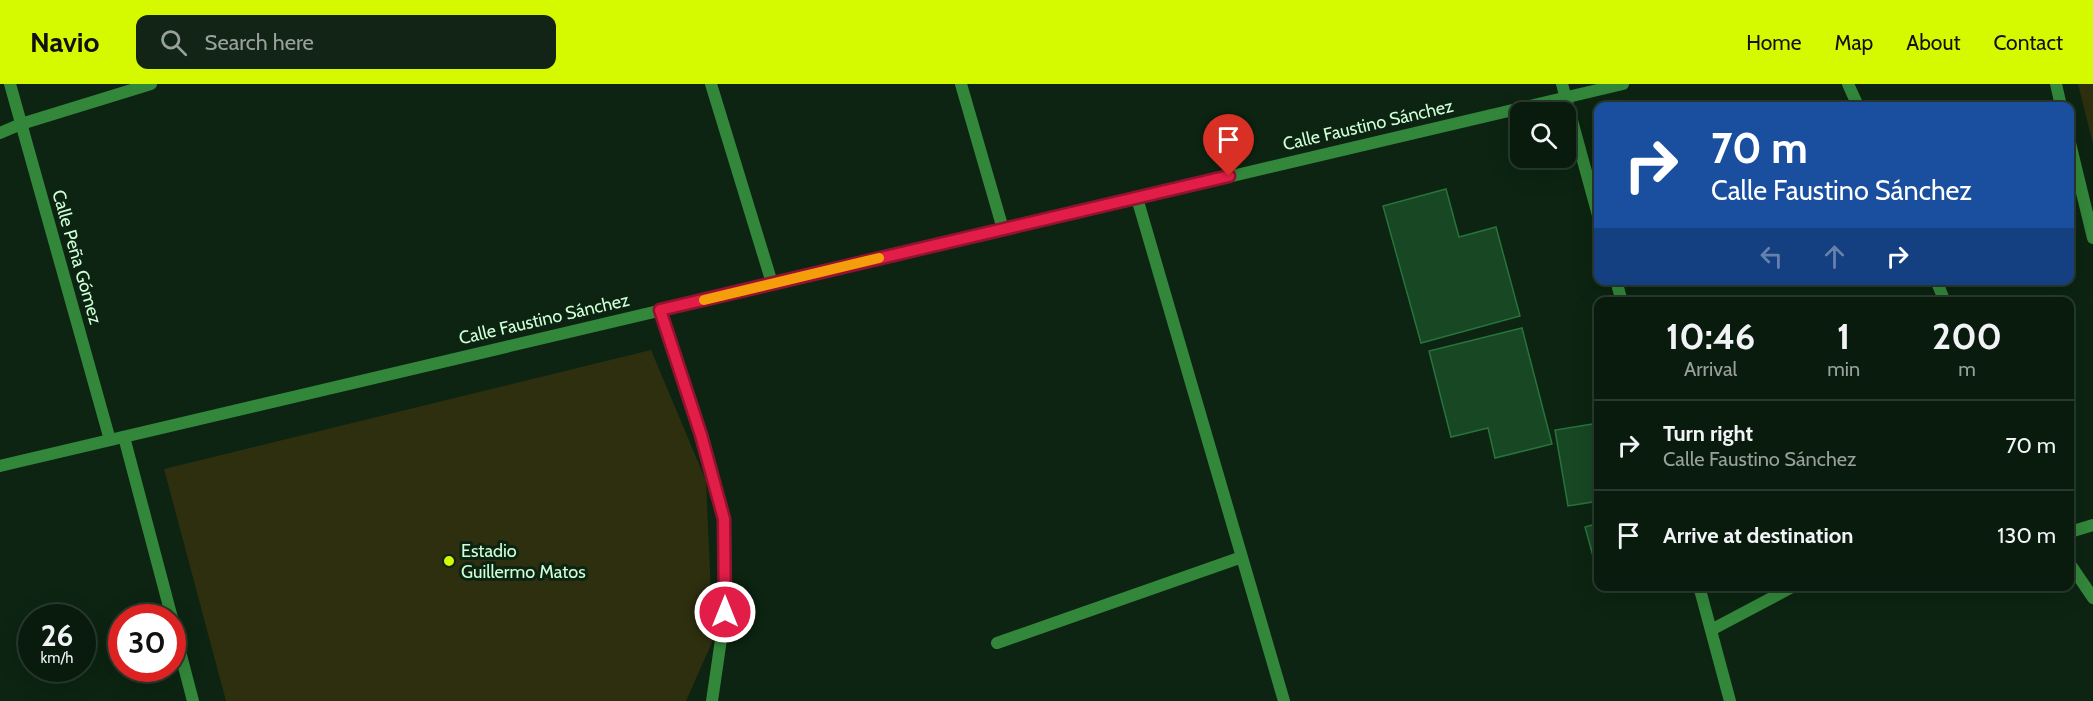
<!DOCTYPE html>
<meta charset="utf-8">
<style>
:root{--surface:#091b0d;--page:#122416;--text:#f1f3f6;--muted:#99a19d;--line:#29392e;--accent:#d5fa00}
body{margin:0;font-family:Cabin,sans-serif;background:var(--page);color:var(--text);height:100vh;display:flex;flex-direction:column;font-size:22px;white-space:nowrap}
*{box-sizing:border-box;margin:0}
p{font-size:20px;color:var(--muted)}
.icon{flex:none;width:33px;height:33px;fill:none;stroke:currentColor;stroke-width:2;stroke-linecap:round;stroke-linejoin:round}
.map{position:relative;flex:1;overflow:hidden}
.drawer{position:absolute;left:1594px;top:213px;width:480px;height:294px;display:flex;flex-direction:column;background:var(--surface);border-radius:12px;box-shadow:0 6px 24px #0002,0 0 0 2px var(--line)}
.drawer>*{flex:none}
.top-card{position:absolute;left:1594px;top:18px;width:480px;height:183px;border-radius:12px;box-shadow:0 6px 24px #0002,0 0 0 2px var(--line);background:#1a4fa0;color:#fff;overflow:hidden}
.buttons{position:absolute;left:1510px;top:18px;display:grid;gap:12px}
.buttons a{display:grid;place-items:center;width:66px;height:66px;border-radius:12px;background:var(--surface);box-shadow:0 6px 24px #0002,0 0 0 2px var(--line);font-size:30px}
.speed{position:absolute;left:18px;top:520px;display:flex;gap:12px;font-size:30px;font-weight:700;text-align:center}
.speed>*{display:grid;place-content:center;width:78px;height:78px;border-radius:50%;background:var(--surface);box-shadow:0 6px 24px #0002,0 0 0 2px var(--line);line-height:1}
.speed small{font-size:15px;font-weight:400}
.speed .limit{border:9px solid #d22;background:#fff;color:#111}
.pin{position:absolute;display:grid;place-items:center;width:51px;height:51px;color:#fff;margin:-62px -26px;border-radius:50% 50% 50% 0;rotate:-45deg;box-shadow:0 0 6px #0007}
.pin .icon{rotate:45deg}
.me{position:absolute;width:66px;margin:-33px;rotate:0deg;stroke-linejoin:round;filter:drop-shadow(0 0 4px #0008)}
.turn{display:flex;align-items:center;gap:21px;height:126px;padding:0 18px;font-size:27px}
.turn .icon{width:78px;height:78px;stroke-width:2.5}
.turn b{display:block;font-size:42px;line-height:51px}
.lanes{display:flex;align-items:center;height:57px;padding:0 18px;background:#0003;justify-content:center;gap:30px;direction:ltr}
.lanes .off{opacity:.35}
.eta{display:flex;justify-content:space-evenly;align-items:center;height:102px;text-align:center}
.eta b{font-size:36px;font-weight:700;line-height:42px}
ul{padding:0;list-style:none}
li{display:flex;align-items:center;gap:18px;height:90px;padding:0 18px;border-top:2px solid var(--line)}
li div{flex:1}
li b{display:block;font-size:22px}
li em{font-style:normal}
header{display:flex;align-items:center;gap:36px;box-sizing:border-box;height:84px;padding:0 30px;background:var(--accent);color:#111}
header strong{font-size:28px}
nav{display:flex;gap:33px;margin-inline-start:auto;font-size:21px}
.search{width:420px;height:54px;background:var(--page);display:flex;align-items:center;gap:15px;box-sizing:border-box;padding:0 21px;border-radius:12px;color:var(--muted);font-size:22px}
.map>svg:first-child{display:block}
</style>
<header>
<strong>Navio</strong>
<div class="search"><svg class="icon" aria-label="search" viewBox="0 0 24 24"><circle cx="10" cy="10" r="6"/><path d="M15 15l6 6"/></svg>Search here</div>
<nav><a>Home</a><a>Map</a><a>About</a><a>Contact</a></nav>
</header>
<div class="map">
<svg width="2093" height="617" viewBox="0 0 2093 617">
<rect width="100%" height="100%" fill="#0c2411"/>
<path fill="#2e2f0f" d="M2078,0H2093V60Z
M651,266L706,397L713,556L686,617H226L164,385Z"/>
<path fill="#174723" stroke="#27743a" stroke-width="1.5" d="M1446,105L1459,153L1496,143L1520,232L1421,259L1383,122Z
M1522,244L1552,360L1495,374L1488,344L1451,353L1429,267Z
M1599,339V417L1568,422L1555,346Z
M1599,439V494L1585,443Z"/>
<g fill="none" stroke-linecap="round" stroke-linejoin="round">
<path stroke="#33873b" stroke-width="12" d="M10,0L110,356
M711,0L772,199
M961,0L1003,145
M1562,0L1599,135
M1848,0L1858,22
M2056,0L2061,22
M0,49L21,40L151,0
M2070,59L2093,154
M1137,114L1284,617
M1616,196L1622,218
M1936,196L1945,218
M660,226L701,351L724,435L725,528L712,617
M124,353L172,534
M2070,448L2093,441
M2070,480L2093,514
M1699,502L1730,617
M172,537L193,617
M1711,546L1794,502
M997,559L1242,473"/>
<path stroke="#33873b" stroke-width="12" d="M0,382L1623,0"/>
</g>
<g fill="none" stroke-linecap="round" stroke-linejoin="round">
<g stroke="#92132f" stroke-width="15">
<path id="route" d="M725,528L724,435L701,351L660,226L1229,92"/>
</g>
<use href="#route" stroke="#e11d48" stroke-width="10"/>
<path stroke="#f59e0b" stroke-width="10" d="M704,216L879,174"/>
</g>
<circle fill="#d5fa00" stroke="#0c2411" stroke-width="2" cx="449" cy="477" r="6"/>
<g text-anchor="middle" dominant-baseline="central" stroke-width="6" stroke-linejoin="round" paint-order="stroke">
<g font-size="18" fill="#cfffd7" stroke="#0c2411">
<text transform="translate(1368 41) rotate(-13)">Calle Faustino Sánchez</text>
<text transform="translate(77 173) rotate(74)">Calle Peña Gómez</text>
<text transform="translate(544 235) rotate(-13)">Calle Faustino Sánchez</text>
</g>
<g font-size="18" fill="#cfffd7" stroke="#0c2411" text-anchor="start">
<text x="461" y="467">Estadio<tspan x="461" dy="21">Guillermo Matos</tspan></text>
</g>
</g>
</svg>
<div class="buttons">
<a><svg class="icon" aria-label="search" viewBox="0 0 24 24"><circle cx="10" cy="10" r="6"/><path d="M15 15l6 6"/></svg></a>
</div>
<div class="speed"><div>26<small>km/h</small></div><div class="limit">30</div></div>
<div class="pin" style="left:1229px;top:92px;background:#d93025"><svg class="icon" aria-label="arrive" viewBox="0 0 24 24"><path d="M6 21V4h12l-3 4 3 4H6"/></svg></div>
<svg class="me" style="left:725px;top:528px" viewBox="-20 -20 40 40"><circle r="17" fill="#e11d48" stroke="#fff" stroke-width="3"/><path d="M0-11L8 9 0 5-8 9z" fill="#fff"/></svg>
<div class="top-card">
<div class="turn"><svg class="icon" aria-label="right" viewBox="0 0 24 24"><path d="M7 20v-9h11M14 6l5 5-5 5"/></svg><div><b>70 m</b>Calle Faustino Sánchez</div></div>
<div class="lanes"><svg class="icon off" aria-label="left" viewBox="0 0 24 24"><path d="M17 20v-9H6M10 6l-5 5 5 5"/></svg><svg class="icon off" aria-label="ahead" viewBox="0 0 24 24"><path d="M12 20V5M6 11l6-6 6 6"/></svg><svg class="icon" aria-label="right" viewBox="0 0 24 24"><path d="M7 20v-9h11M14 6l5 5-5 5"/></svg></div>
</div>
<section class="drawer">
<div class="eta">
<div><b>10:46</b><p>Arrival</p></div>
<div><b>1</b><p>min</p></div>
<div><b>200</b><p>m</p></div>
</div>
<ul>
<li><svg class="icon" aria-label="right" viewBox="0 0 24 24"><path d="M7 20v-9h11M14 6l5 5-5 5"/></svg><div><b>Turn right</b><p>Calle Faustino Sánchez</p></div><em>70 m</em></li>
<li><svg class="icon" aria-label="arrive" viewBox="0 0 24 24"><path d="M6 21V4h12l-3 4 3 4H6"/></svg><div><b>Arrive at destination</b></div><em>130 m</em></li>
</ul>
</section>
</div>
